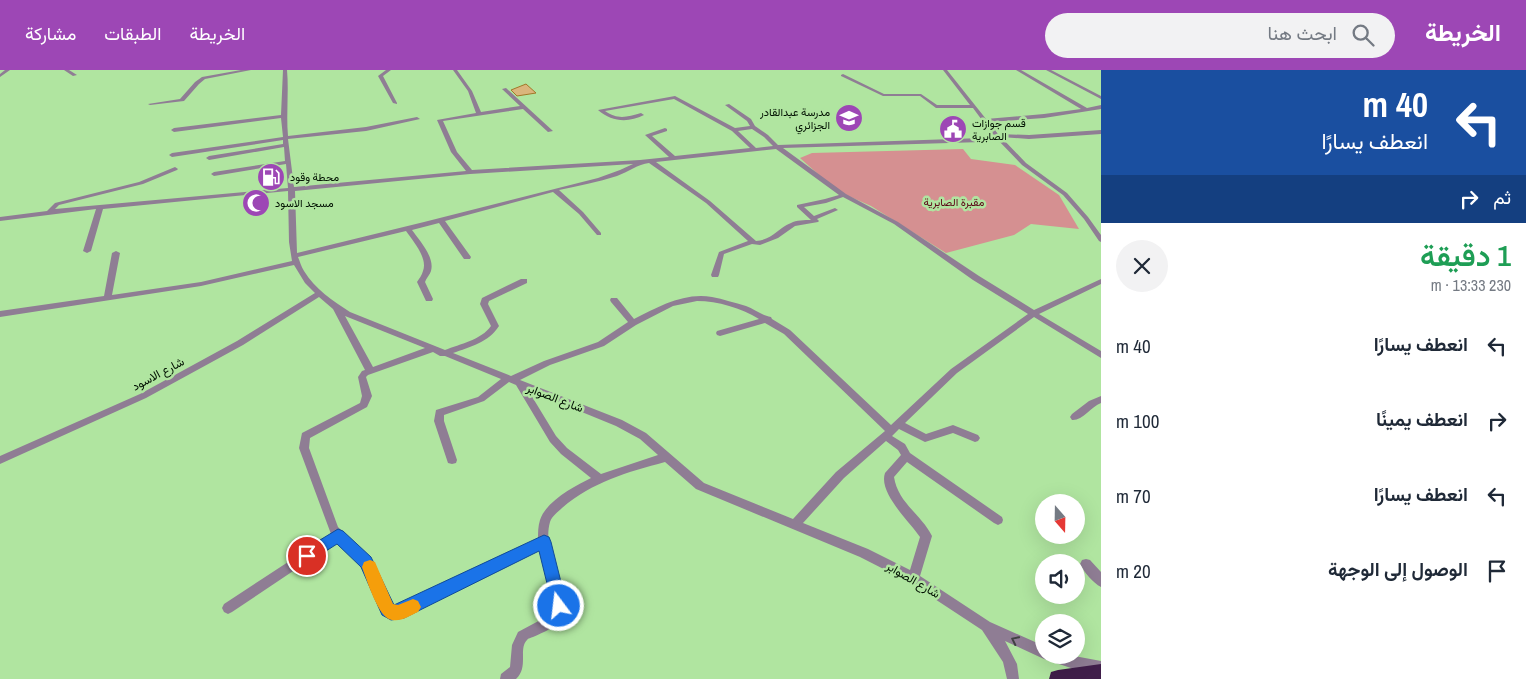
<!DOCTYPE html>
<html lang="ar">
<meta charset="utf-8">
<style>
:root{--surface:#fff;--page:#f2f2f3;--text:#1f2937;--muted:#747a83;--accent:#9d47b5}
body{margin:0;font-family:"Archivo Narrow",Vazirmatn,sans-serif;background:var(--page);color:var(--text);direction:rtl;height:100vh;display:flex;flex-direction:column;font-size:19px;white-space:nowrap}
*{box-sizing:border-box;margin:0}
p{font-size:16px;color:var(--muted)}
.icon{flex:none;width:28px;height:28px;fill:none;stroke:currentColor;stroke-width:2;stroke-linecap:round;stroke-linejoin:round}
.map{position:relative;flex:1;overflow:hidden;direction:ltr}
.details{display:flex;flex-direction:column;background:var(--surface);width:425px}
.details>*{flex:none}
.guide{background:#1a4fa0;color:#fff;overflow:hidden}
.needle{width:32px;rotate:160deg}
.fabs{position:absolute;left:1035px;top:424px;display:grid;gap:10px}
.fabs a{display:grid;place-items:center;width:50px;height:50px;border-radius:50%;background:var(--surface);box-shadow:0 5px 20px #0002;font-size:25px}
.pin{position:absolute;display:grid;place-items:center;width:42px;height:42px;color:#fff;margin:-21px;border:2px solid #fff;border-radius:50%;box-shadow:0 1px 5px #0007}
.me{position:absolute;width:55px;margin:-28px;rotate:345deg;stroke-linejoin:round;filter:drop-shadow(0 0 4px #0008)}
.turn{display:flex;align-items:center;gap:18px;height:105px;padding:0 15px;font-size:22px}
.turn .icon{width:65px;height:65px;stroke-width:2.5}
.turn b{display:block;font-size:35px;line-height:42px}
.then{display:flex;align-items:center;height:48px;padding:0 15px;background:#0003;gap:10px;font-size:19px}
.round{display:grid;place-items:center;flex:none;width:52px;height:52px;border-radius:26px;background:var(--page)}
.head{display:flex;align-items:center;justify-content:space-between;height:85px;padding:0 15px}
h1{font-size:30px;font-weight:600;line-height:38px;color:#1e9e55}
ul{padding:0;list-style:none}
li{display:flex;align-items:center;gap:15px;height:75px;padding:0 15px}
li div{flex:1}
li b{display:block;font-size:19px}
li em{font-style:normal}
header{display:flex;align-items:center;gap:30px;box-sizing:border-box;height:70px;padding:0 25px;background:var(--accent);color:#fff}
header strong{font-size:24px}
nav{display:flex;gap:28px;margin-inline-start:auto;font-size:18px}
.search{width:350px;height:45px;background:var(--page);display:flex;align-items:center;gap:12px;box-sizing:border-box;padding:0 18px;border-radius:28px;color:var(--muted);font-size:19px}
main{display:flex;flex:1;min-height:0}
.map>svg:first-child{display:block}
</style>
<header>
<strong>الخريطة</strong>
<div class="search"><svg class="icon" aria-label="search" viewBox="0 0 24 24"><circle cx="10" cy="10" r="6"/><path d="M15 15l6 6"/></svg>ابحث هنا</div>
<nav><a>الخريطة</a><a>الطبقات</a><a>مشاركة</a></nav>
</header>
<main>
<section class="details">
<div class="guide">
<div class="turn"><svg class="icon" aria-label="left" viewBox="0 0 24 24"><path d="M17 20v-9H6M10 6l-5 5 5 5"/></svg><div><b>40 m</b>انعطف يسارًا</div></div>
<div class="then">ثم<svg class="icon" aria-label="right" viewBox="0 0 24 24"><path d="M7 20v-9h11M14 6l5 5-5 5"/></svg></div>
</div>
<div class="head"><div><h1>1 دقيقة</h1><p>230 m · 13:33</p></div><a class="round"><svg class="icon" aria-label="close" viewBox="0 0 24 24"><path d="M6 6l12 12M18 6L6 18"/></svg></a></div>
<ul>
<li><svg class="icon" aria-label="left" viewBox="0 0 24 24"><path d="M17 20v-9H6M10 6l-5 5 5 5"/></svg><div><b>انعطف يسارًا</b></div><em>40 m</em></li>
<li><svg class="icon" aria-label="right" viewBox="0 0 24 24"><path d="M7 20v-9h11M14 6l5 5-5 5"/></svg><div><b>انعطف يمينًا</b></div><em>100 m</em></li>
<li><svg class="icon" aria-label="left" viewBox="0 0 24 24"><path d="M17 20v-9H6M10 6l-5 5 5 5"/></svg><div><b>انعطف يسارًا</b></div><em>70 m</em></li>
<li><svg class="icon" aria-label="arrive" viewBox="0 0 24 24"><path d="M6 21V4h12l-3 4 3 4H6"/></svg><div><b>الوصول إلى الوجهة</b></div><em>20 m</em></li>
</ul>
</section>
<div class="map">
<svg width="1101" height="609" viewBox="0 0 1101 609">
<rect width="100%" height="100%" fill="#b0e5a0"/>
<path fill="#d59091" d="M963,79L971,89L1015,95L1059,125L1079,159L1031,154L1014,165L946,183L871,136L837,121L800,88L812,83Z"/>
<path fill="#dab57c" stroke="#a27728" d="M526,14L536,23L517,26L511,20Z"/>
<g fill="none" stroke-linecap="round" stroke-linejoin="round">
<path fill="#8f7d94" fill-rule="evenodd" d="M5,0H10L0,7V4Z
M64,0H69L77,5L73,6Z
M241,0H251L205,9L199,14L184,31L150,35L148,34L180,29L195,12L202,7Z
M283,0H287C289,22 286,44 288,66L366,57L417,47L420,49L366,61L288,69L294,117L466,101L451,82L437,50L476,43L468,21L453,0H457L472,21L481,42L520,36L502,19L506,18L553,61L548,62L523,39L443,51L457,82L472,100L640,90L669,87L645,65L665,58L667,59V61L652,66L675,86L750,78L732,61L674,29L605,41C618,50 627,47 641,43L644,45C628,53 612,52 598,40L675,26L735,58L750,56L747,51L725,35L729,34L751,49L755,56L768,65L778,75L982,68L993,65L973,38H936L920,26H883L841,6V5L843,4L884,24H921L937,35H970L943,0H947L986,49L1044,44L1081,39L1016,0H1021L1087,38L1101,35V39L1044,48L989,52L998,64L1029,65L1101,60V64L1029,69L1001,67L1026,93L1067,123L1088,147L1101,165V172L1099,171L1084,149L1063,125L1022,95L996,68L982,72L783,78L846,124L898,152L979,206L1034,240L1101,209V214L1039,244L1101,281V288L1034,247L957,303L905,353L926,364L953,355L978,365L980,368L978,371L975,372L953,363L925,372L899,359L892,366L905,374L910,383L1002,447L1003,450L1002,453L998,455L994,453L907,392L894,407C898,433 921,444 932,466L920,506L990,552L1044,576V585H1069L1101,591V603L1074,599L1044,589L1005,571L1017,594L1019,609H1007L1003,592L982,560L909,512L860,487L696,419L665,392C628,402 592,412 562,438C558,442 552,446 550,452C545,469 552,491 557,508C561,521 568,534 561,548C555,558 544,562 533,567C531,568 528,568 527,570C518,579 529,597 516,609H500L501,604L510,597L512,575L518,562L546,547L550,543L553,536L539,480L410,544L391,549C376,543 375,517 368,504C360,491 348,481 338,471L232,542L228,544L224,542L222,538L224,534L331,464L299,378L302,363L360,333L362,326L358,307L362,301L365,300L333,239L319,227L243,275L146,328L0,394V386L140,324L237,271L315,223L305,213L294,195L201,216L0,247V241L104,226L112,183L116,181L120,183L112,225L201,212L292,191L289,172L288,121L103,139L91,181L87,183L83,181L96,139L0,151V147L47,141L55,133L139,112L175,97L178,99L177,100L143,114L59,135L55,139L288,118L286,94L214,106L211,104L214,102L285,91L284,77L209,90L206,88L209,86L283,74V70L172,87L169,85L172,83L283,67L281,48L174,62L171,60L174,58L281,45ZM752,59L764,67L773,76L756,78L738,61ZM776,79L839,125L825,129L797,135V137L811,150C805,150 796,150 791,153C778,158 772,170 756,171L710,131L656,92ZM649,93L706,133L748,171L719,182L711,205L712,207H718L719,205L724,184L752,174L760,175L778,168L795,156L818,152L819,151L817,149L838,140L835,138L814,146L804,137L826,133L843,127L894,154L973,210L1028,244L951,299L891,355L790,260L772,249L771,247C762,246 755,239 746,236C735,233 723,229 712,227C684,222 658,237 634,249L617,228H611L610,230L611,232L628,252L598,272L544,291L511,306L453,283C470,277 489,272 499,256L488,234L489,231L527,213V209H521L482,228L480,234L491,256C481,270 460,274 445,280L350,242C333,231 315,219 304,201C301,196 300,192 298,187L406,161C413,171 428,188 423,201C422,205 419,209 417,212L426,231H432L433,229L425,212C426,208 430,205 431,201C435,187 419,170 412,160L439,153L464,189H470L471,187L445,151L553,122L579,144L597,165H601V163L583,142L559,120C578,116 598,112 617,106C628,102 638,94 649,93ZM633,94L620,100L598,108L424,152L297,183L295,121L470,104ZM697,231C718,231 741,238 759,249L717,261L716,263L717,265L720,266L765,253L784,264L885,361L836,402L793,449L704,413L646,363L622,350L520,310L550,295L604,276L636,255L673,236ZM345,246L425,278L373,297ZM433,282L440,286H445L501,309L478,327L436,340L434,351L448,393L452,394L456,393L457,390L444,351V345L484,331L509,312L516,315L550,372L561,384L591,408C575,416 546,431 540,450C538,456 538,463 538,469L405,534L393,537L377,498L370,488L338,457L309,378L310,368L367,337L372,326L366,307L368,305ZM528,320L616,356L640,369L658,385L601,404L567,378L556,366ZM886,371L898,380L901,385L885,403C878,423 910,452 920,467L910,500L868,479L803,453L844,408Z
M386,0H391L383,6L397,33V34L393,33L378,6Z
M1046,0H1051L1101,26V29Z
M1101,326V333C1091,337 1082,351 1072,350L1070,347L1072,344L1089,331Z
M1086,489L1090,490L1101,502V517C1093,513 1084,502 1080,494L1082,490Z"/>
<path fill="#401e4a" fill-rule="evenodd" d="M1101,594V609H1049L1051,602L1058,600Z"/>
</g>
<defs><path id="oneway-chevron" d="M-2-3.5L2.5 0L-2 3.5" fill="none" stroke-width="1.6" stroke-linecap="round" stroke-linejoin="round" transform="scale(1.25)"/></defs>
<use stroke="#414143" href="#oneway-chevron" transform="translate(1015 570) rotate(-154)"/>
<path fill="#1a73e8" stroke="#114b97" d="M338,459L343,461L371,487L394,535L544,465L549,467L551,472L567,536L565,542L559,544L554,542L539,481L404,548L391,550L382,545L361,497L337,474L307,493L302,491L299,486L302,481Z"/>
<path fill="#f59e0b" d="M370,490L375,492L393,534L398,535L413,529L418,531L421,537L418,542C411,545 401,552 392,550C378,548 367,510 362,497L364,492Z"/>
<defs>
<g id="school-disc" transform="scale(1.4375)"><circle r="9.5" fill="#9d47b5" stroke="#b0e5a0"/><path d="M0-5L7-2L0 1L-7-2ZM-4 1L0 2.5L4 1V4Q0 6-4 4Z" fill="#fff"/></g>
<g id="civic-disc" transform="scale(1.4375)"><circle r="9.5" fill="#9d47b5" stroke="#b0e5a0"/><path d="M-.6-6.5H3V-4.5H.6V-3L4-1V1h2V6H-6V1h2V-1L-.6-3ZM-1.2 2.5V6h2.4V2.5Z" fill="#fff"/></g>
<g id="fuel-disc" transform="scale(1.4375)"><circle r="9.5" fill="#9d47b5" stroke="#b0e5a0"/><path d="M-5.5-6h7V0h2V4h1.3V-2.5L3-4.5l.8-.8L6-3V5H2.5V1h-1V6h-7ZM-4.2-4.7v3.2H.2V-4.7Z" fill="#fff"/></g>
<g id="mosque-disc" transform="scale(1.4375)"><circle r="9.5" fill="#9d47b5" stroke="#b0e5a0"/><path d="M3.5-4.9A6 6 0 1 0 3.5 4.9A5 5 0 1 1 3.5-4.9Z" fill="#fff"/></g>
</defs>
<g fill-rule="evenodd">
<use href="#school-disc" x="849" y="48"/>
<use href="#civic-disc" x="953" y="59"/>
<use href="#fuel-disc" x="271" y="107"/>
<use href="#mosque-disc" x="256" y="133"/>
</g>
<g text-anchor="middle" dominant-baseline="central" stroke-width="5" stroke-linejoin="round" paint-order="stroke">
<g font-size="11" fill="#011000" stroke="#b0e5a0" text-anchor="start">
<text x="830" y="42" text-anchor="end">مدرسة عبدالقادر<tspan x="830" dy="13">الجزائري</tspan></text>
<text x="972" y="53">قسم جوازات<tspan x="972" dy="13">الصابرية</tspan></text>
<text x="290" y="107">محطة وقود</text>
<text x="275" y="133">مسجد الاسود</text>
</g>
<g font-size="11" fill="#5c0717" stroke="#b0e5a0">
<text x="954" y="132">مقبرة الصابرية</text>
</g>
<g font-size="12" fill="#011000" stroke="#b0e5a0">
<text transform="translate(158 304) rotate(-28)">شارع الاسود</text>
<text transform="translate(555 328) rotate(21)">شارع الصوابر</text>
<text transform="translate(913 510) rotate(30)">شارع الصوابر</text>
</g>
</g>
</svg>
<div class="fabs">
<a><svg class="needle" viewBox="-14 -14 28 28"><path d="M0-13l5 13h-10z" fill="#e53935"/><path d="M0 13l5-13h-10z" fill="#747a83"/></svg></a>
<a><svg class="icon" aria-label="sound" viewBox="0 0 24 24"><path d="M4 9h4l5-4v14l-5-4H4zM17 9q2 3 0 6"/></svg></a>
<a><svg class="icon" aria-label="layers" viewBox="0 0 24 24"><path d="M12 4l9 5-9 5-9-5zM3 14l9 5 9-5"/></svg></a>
</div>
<div class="pin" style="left:307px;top:486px;background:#d93025"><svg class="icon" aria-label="arrive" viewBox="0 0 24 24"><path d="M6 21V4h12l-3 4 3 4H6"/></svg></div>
<svg class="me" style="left:559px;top:536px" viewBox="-20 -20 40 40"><circle r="17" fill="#1a73e8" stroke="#fff" stroke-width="3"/><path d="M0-11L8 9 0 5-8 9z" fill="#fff"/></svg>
</div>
</main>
